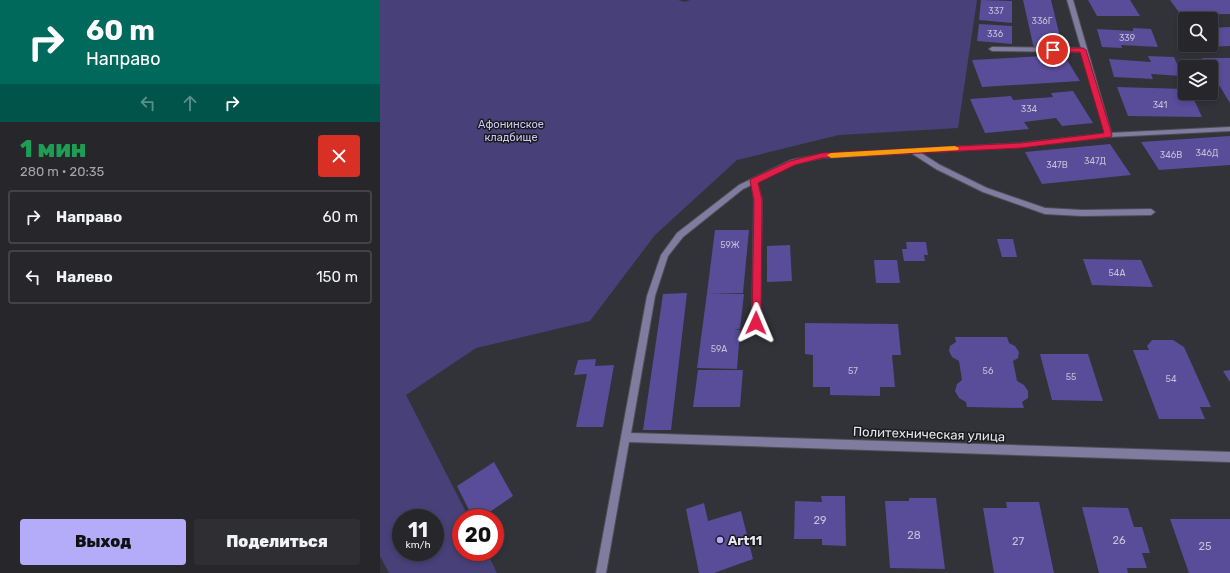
<!DOCTYPE html>
<html lang="ru">
<meta charset="utf-8">
<style>
:root{--surface:#26262b;--page:#2e2e33;--text:#f1f3f6;--muted:#a4a5a9;--line:#424347;--accent:#b4acf9}
body{margin:0;font-family:Rubik,sans-serif;background:var(--page);color:var(--text);height:100vh;display:flex;flex-direction:column;font-size:15px;white-space:nowrap}
*{box-sizing:border-box;margin:0}
p{font-size:13px;color:var(--muted)}
.icon{flex:none;width:22px;height:22px;fill:none;stroke:currentColor;stroke-width:2;stroke-linecap:round;stroke-linejoin:round}
.map{position:relative;flex:1;overflow:hidden}
.drawer{display:flex;flex-direction:column;background:var(--surface);width:380px}
.drawer>*{flex:none}
.hud{background:#00695c;color:#fff;overflow:hidden}
.buttons{position:absolute;left:798px;top:12px;display:grid;gap:8px}
.buttons a{display:grid;place-items:center;width:40px;height:40px;border-radius:4px;background:var(--surface);box-shadow:0 2px 6px #0003,0 0 0 1px var(--line);font-size:20px}
.speed{position:absolute;left:12px;top:509px;display:flex;gap:8px;font-size:20px;font-weight:700;text-align:center}
.speed>*{display:grid;place-content:center;width:52px;height:52px;border-radius:50%;background:var(--surface);box-shadow:0 2px 6px #0003,0 0 0 1px var(--line);line-height:1}
.speed small{font-size:10px;font-weight:400}
.speed .limit{border:6px solid #d22;background:#fff;color:#111}
.pin{position:absolute;display:grid;place-items:center;width:34px;height:34px;color:#fff;margin:-17px;border:2px solid #fff;border-radius:50%;box-shadow:0 1px 4px #0007}
.me{position:absolute;width:44px;margin:-22px;rotate:1deg;stroke-linejoin:round;filter:drop-shadow(0 0 3px #0008)}
.turn{display:flex;align-items:center;gap:14px;height:84px;padding:0 20px;font-size:18px}
.turn .icon{width:52px;height:52px;stroke-width:2.5}
.turn b{display:block;font-size:28px;line-height:34px}
.lanes{display:flex;align-items:center;height:38px;padding:0 20px;background:#0003;justify-content:center;gap:20px;direction:ltr}
.lanes .off{opacity:.35}
.round{display:grid;place-items:center;flex:none;width:42px;height:42px;border-radius:4px;background:var(--page)}
.summary{display:flex;align-items:center;justify-content:space-between;height:68px;padding:0 20px}
h1{font-size:24px;font-weight:800;line-height:30px;color:#1e9e55}
.primary-button{display:flex;gap:8px;margin-top:auto;padding:8px 20px}
.primary-button a{flex:1;height:46px;border-radius:4px;background:var(--accent);color:#111;font-size:16px;font-weight:800;line-height:46px;text-align:center}
.primary-button a+a{background:var(--page);color:var(--text)}
ul{padding:0;list-style:none}
li{display:flex;align-items:center;gap:12px;height:54px;margin:0 8px 6px;padding:0 12px;border:2px solid var(--line);border-radius:4px}
li div{flex:1}
li b{display:block;font-size:15px}
li em{font-style:normal}
main{display:flex;flex:1;min-height:0}
.map>svg:first-child{display:block}
</style>
<main>
<section class="drawer">
<div class="hud">
<div class="turn"><svg class="icon" aria-label="right" viewBox="0 0 24 24"><path d="M7 20v-9h11M14 6l5 5-5 5"/></svg><div><b>60 m</b>Направо</div></div>
<div class="lanes"><svg class="icon off" aria-label="left" viewBox="0 0 24 24"><path d="M17 20v-9H6M10 6l-5 5 5 5"/></svg><svg class="icon off" aria-label="ahead" viewBox="0 0 24 24"><path d="M12 20V5M6 11l6-6 6 6"/></svg><svg class="icon" aria-label="right" viewBox="0 0 24 24"><path d="M7 20v-9h11M14 6l5 5-5 5"/></svg></div>
</div>
<div class="summary"><div><h1>1 мин</h1><p>280 m · 20:35</p></div><a class="round" style="background:#d93025;color:#fff"><svg class="icon" aria-label="close" viewBox="0 0 24 24"><path d="M6 6l12 12M18 6L6 18"/></svg></a></div>
<ul>
<li><svg class="icon" aria-label="right" viewBox="0 0 24 24"><path d="M7 20v-9h11M14 6l5 5-5 5"/></svg><div><b>Направо</b></div><em>60 m</em></li>
<li><svg class="icon" aria-label="left" viewBox="0 0 24 24"><path d="M17 20v-9H6M10 6l-5 5 5 5"/></svg><div><b>Налево</b></div><em>150 m</em></li>
</ul>
<div class="primary-button"><a>Выход</a><a>Поделиться</a></div>
</section>
<div class="map">
<svg width="850" height="573" viewBox="0 0 850 573">
<rect width="100%" height="100%" fill="#323239"/>
<path fill="#484079" fill-rule="evenodd" d="M0,0H298L305,2L310,0H597L578,128L459,135L357,160L275,235L210,321L96,348L26,395L89,518H81V552H107L117,573H9L0,556ZM21,518H55V552H21Z"/>
<path fill="#594c99" d="M601,0L632,1V23L599,20Z
M643,0H671L683,49H654Z
M708,0H750L760,16H717Z
M790,0H850V14L801,15Z
M599,24L632,26V44L597,41Z
M850,27V46L823,47L822,45H831V28Z
M753,28L771,29L778,47L741,45L742,48L722,47L717,29L753,31Z
M684,55L700,81L602,87L592,60Z
M768,56L794,57L802,76L771,74L773,79L734,77L729,59L771,62Z
M822,58H850V103L831,72V67H828Z
M737,87L805,89V93H811L822,117L748,116Z
M693,91L713,123L682,126L676,118L644,122L649,129L605,133L590,99L631,96L633,100L673,97L671,93Z
M850,136V165L779,170L761,142Z
M730,144L751,175L662,184L645,152Z
M335,230H369L363,293H327Z
M617,239H633L637,257H622Z
M526,242H546L548,255H544L545,261H524L522,249H527Z
M410,245L412,281L387,282V246Z
M703,259L761,260L773,287L712,285Z
M494,260H517L520,283H496Z
M307,293L291,430H263L283,294Z
M327,293L364,294L360,329H354L360,330L357,369L317,368Z
M425,323L518,324L521,355H512L515,387H500V396L450,395V387H433V355L425,354Z
M575,337H627L629,343L635,346L639,352L638,358L633,361L637,381L644,385L648,391V398L642,402L644,408L587,407L586,402L579,398L575,391L577,384L582,380L579,361L572,357L569,351L570,346L576,342Z
M772,340H793L804,347L831,407H820L825,419H779L753,350H769L767,346Z
M660,354H708L723,401L672,400Z
M216,359L215,366L234,365L223,427H196L207,374L194,375L198,360Z
M318,370H363L360,407H313Z
M850,370V382L843,371Z
M114,462L133,496L101,518H93L77,486Z
M441,496H465L466,546L442,545V539H414L415,501L442,502Z
M529,498H556L565,569L510,568L505,501H529Z
M626,502H659L674,573H614L603,508H627Z
M324,503L328,521L361,511L373,559L334,573H319L306,509Z
M702,507L748,508L754,527H762L770,553H762L767,568H747L748,573H719Z
M790,519H850V573H809Z"/>
<g fill="none" stroke-linecap="round" stroke-linejoin="round">
<g stroke="#4f4f56" stroke-width="2">
<path id="service" d="M687,0H693L732,135L731,136L729,137L726,135L702,52L612,51L609,49L612,47L701,48Z
M531,149H535L560,165L607,188L665,208L702,210L771,209L775,212L771,215L702,216L665,214L603,192L556,169L531,153Z
M372,179H376L377,181L382,200L380,323L379,326L376,327L373,326L372,323L374,200L371,181Z"/>
</g>
<g stroke="#4f4f56" stroke-width="2">
<path id="minor" d="M850,127V131L729,137L641,147L442,158L415,164L363,189L303,237L288,256L275,296L251,433L850,452V462L249,442L226,573H216L267,296L281,255L297,233L359,185L411,160L442,154L641,143L729,133Z"/>
</g>
<use href="#service" fill="#7f7ca0" fill-rule="evenodd"/>
<use href="#minor" fill="#7f7ca0" fill-rule="evenodd"/>
</g>
<path fill="#e11d48" stroke="#92132f" d="M671,48H703L706,50L732,135L731,137L641,148L442,158L415,165L378,183L382,200L381,323L380,326H373L372,323L374,200L370,181L371,179L410,161L442,153L641,143L724,133L700,52H673L670,50Z"/>
<path fill="#f59e0b" d="M575,146L579,148L578,150L451,158L447,155L451,153Z"/>
<circle fill="#b4acf9" stroke="#1a1a1d" stroke-width="1.5" cx="340" cy="540" r="4"/>
<g text-anchor="middle" dominant-baseline="central" stroke-width="3" stroke-linejoin="round" paint-order="stroke">
<g font-size="9" fill="#c4c0d7">
<text x="616" y="11">337</text>
<text x="662" y="21">336Г</text>
<text x="615" y="34">336</text>
<text x="747" y="38">339</text>
<text x="780" y="105">341</text>
<text x="649" y="109">334</text>
<text x="827" y="153">346Д</text>
<text x="791" y="155">346В</text>
<text x="715" y="161">347Д</text>
<text x="677" y="165">347В</text>
<text x="350" y="245">59Ж</text>
<text x="737" y="273">54А</text>
<text x="339" y="349">59А</text>
<text x="473" y="371">57</text>
<text x="608" y="371">56</text>
<text x="691" y="377">55</text>
<text x="791" y="379">54</text>
</g>
<g font-size="11" fill="#ccc9f5" stroke="#1a1a1d">
<text x="131" y="124">Афонинское<tspan x="131" dy="13">кладбище</tspan></text>
</g>
<g font-size="11" fill="#c4c0d7">
<text x="440" y="520">29</text>
<text x="534" y="535">28</text>
<text x="739" y="540">26</text>
<text x="638" y="541">27</text>
<text x="825" y="546">25</text>
</g>
<g font-size="13" fill="#e7e7ec" stroke="#1a1a1d">
<text transform="translate(549 434) rotate(2)">Политехническая улица</text>
</g>
<g font-size="13" font-weight="bold" fill="#e7e7ec" stroke="#1a1a1d" text-anchor="start">
<text x="348" y="540">Art11</text>
</g>
</g>
</svg>
<div class="buttons">
<a><svg class="icon" aria-label="search" viewBox="0 0 24 24"><circle cx="10" cy="10" r="6"/><path d="M15 15l6 6"/></svg></a>
<a><svg class="icon" aria-label="layers" viewBox="0 0 24 24"><path d="M12 4l9 5-9 5-9-5zM3 14l9 5 9-5"/></svg></a>
</div>
<div class="speed"><div>11<small>km/h</small></div><div class="limit">20</div></div>
<div class="pin" style="left:673px;top:50px;background:#d93025"><svg class="icon" aria-label="arrive" viewBox="0 0 24 24"><path d="M6 21V4h12l-3 4 3 4H6"/></svg></div>
<svg class="me" style="left:376px;top:323px" viewBox="-20 -20 40 40"><path d="M0-17L14 15 0 8-14 15z" fill="#e11d48" stroke="#fff" stroke-width="4"/></svg>
</div>
</main>
